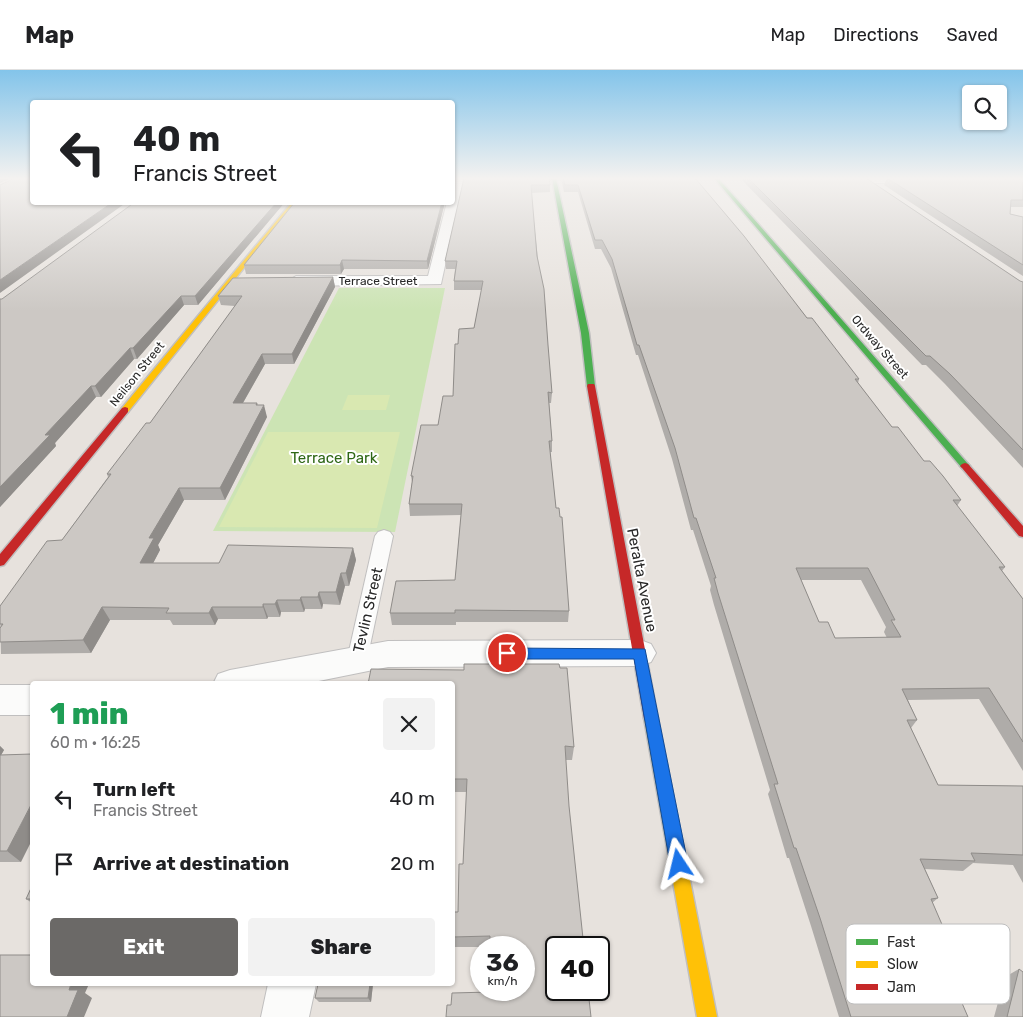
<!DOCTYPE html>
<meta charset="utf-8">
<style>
:root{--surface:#fff;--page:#f2f2f2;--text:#202124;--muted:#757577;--line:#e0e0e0;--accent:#6b6967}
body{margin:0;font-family:Rubik,sans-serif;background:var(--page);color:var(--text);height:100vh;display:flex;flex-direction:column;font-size:19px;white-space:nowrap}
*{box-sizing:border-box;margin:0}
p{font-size:16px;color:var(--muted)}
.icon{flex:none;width:28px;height:28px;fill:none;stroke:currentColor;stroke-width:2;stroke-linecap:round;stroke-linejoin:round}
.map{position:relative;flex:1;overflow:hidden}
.panel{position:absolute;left:30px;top:611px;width:425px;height:305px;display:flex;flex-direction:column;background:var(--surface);border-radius:5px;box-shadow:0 1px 4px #0004}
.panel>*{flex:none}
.guide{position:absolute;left:30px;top:30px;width:425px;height:105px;border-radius:5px;box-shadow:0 1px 4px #0004;background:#fff;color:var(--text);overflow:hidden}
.fabs{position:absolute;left:962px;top:15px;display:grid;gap:10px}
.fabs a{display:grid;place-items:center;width:45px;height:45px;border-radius:5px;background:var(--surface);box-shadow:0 1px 4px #0004;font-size:25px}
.speed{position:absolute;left:470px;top:866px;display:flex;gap:10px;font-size:25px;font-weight:700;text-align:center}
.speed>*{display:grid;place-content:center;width:65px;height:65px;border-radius:50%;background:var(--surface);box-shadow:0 1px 4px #0004;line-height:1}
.speed small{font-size:12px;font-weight:400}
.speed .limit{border:2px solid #111;border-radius:8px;background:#fff;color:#111}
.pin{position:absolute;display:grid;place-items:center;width:42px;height:42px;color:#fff;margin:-21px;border:2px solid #fff;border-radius:50%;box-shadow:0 1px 5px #0007}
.me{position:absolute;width:55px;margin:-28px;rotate:350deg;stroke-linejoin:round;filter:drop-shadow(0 0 4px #0008)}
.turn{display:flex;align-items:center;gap:18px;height:105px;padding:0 20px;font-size:22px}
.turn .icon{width:65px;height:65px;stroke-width:2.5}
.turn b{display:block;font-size:35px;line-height:42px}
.round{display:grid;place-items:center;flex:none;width:52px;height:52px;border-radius:5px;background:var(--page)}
.head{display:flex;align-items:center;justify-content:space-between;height:85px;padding:0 20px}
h1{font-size:30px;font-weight:800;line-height:38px;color:#1e9e55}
.button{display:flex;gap:10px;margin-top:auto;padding:10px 20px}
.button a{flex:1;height:58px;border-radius:5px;background:var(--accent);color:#fff;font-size:20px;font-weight:800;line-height:58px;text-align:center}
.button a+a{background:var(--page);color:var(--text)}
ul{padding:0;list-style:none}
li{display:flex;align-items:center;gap:15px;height:65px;padding:0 20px}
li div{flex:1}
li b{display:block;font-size:19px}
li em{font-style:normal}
header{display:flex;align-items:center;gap:30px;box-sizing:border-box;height:70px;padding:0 25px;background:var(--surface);border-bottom:1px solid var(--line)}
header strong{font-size:24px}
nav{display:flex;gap:28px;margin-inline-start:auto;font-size:18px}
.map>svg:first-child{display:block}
</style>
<header>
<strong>Map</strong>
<nav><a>Map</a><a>Directions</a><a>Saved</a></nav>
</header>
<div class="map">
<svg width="1023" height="947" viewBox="0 0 1023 947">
<rect width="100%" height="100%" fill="#e7e2dd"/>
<path fill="#cce4b4" d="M339,218H445L395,462L213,461Z"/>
<path fill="#d9e8b1" d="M348,325H390L386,340H342Z
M268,362H400L377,458L219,457Z"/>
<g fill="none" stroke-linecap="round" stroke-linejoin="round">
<g stroke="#c0bfbf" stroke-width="2">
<path id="lane" d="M384,460L390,462L393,466L367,590L364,596L357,598L350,596L347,590L375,466L378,462Z"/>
</g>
<g stroke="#c0bfbf" stroke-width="2">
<path id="street" d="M454,108H464L441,214L296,216L288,211L296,206H428L447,132H452Z
M863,108H927L929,110L923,113H867L863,112Z
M640,570L651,574L656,583L651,592L640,596L388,597L304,614H213L218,604L230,600L388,571Z
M0,615H32V645H0Z
M268,914H316L309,947H261Z"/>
</g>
<g stroke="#c0bfbf" stroke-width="3">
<path id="fast" d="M552,108H556L589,263L595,316L591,318L587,316L581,263Z
M714,108H718L968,394L970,396L968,398H962Z"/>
</g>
<g stroke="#c0bfbf" stroke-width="3">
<path id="slow" d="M292,132H297L128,342H122V338Z
M651,642L656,644L658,648L717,947H697L644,648L646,644Z"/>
</g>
<g stroke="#c0bfbf" stroke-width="3">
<path id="jam" d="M588,314H594L595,316L658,648L656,652L651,654L646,652L644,648L587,316Z
M125,337L128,338V342L4,495L0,496V484L122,338Z
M965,393L968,394L1023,456V467L1019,466L962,398L960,396L962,394Z"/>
</g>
<use href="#lane" fill="#fbfbfa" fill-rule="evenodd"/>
<use href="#street" fill="#fbfbfa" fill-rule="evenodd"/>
<use href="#fast" fill="#4caf50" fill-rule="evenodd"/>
<use href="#slow" fill="#ffc107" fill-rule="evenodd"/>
<use href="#jam" fill="#c62828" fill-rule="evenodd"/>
</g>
<path fill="#afaca9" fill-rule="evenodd" d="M464,108L550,115V122L531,123L552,323L551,333H549L552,371V382H550L556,438L569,541L568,552H456V555H392L390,543L455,510L461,445L410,446L409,434L412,412L411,406L453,326L458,274L474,258L482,220H454V211L455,199H446L445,191Z
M561,108H695L807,248L859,309L858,313L892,357L924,391L961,430L957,436L1005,497L1002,501L1023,529V701L979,629L908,630L917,650L911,658L938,715L1023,716V813L1013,795L973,793L963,801L925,799L938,828L932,833L950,873L939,881L968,947H839L811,856L789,788H787L768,724L770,720L714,535L710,520L711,516L693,460H691L672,389L638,285H636L611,198L601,179H595L578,122H564ZM801,510H861L886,557L884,562L887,568H835L819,552Z
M740,108H866L1020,211L1023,212V398L945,314L926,295H922Z
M887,108H1023V137H1011L1010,144L1023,147V206L884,115Z
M285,132L198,235H184L137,289H134L101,327H96L55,373L56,376L0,437L2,229Z
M445,132L428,199H344L341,204H246L244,195Z
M333,207L335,217L294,294H265L243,333L258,335L267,347L225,430H184L158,475L160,480L153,493H219L353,478L356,490L349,516H345L340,535L323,534L322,539H305L304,542H281L280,547H268L267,549H218L215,555H173L170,550H110L91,583L1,584L0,536L62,470L108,407L107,404L150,353L235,236L221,235L218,226Z
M560,598L574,677L572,690H566L556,920L451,935L490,922V877H452V842H458L463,794L467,722H452V614L464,600Z
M0,676L4,680L1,685L21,792H0Z
M32,816V833L26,829Z
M1019,899L1023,947H994L1005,907Z
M318,914H373L371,932H319L315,928Z"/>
<path fill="#8f8c89" d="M0,108H11L0,113Z
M113,132H127L0,223V210Z
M277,132H285L198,235L195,226Z
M442,132H445L428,199L427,191Z
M342,190L344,199L341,204L340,195Z
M333,207L335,217L294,294L292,284Z
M181,226L184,235L137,289L133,278Z
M130,278L134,289L101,327L95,316Z
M262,284L265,294L236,345L233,333Z
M91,316L96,327L55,373L56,376L0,437V417L45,365Z
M257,333L260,343L264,335L267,347L225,430L220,418Z
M179,418L184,430L158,475L160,480L147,505L140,493L149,468Z
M353,478L356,490L349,516L346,503Z
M341,503L345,516L340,535L336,522Z
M319,522L323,534L322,539L318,527Z
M301,527L305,539L304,542L300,530Z
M277,530L281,542L280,547L275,534Z
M263,534L268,547L267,549L263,537Z
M102,537L110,550L91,583L83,570Z
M212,537L218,549L215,555L209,543Z
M0,676L4,680L0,687Z
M32,733V770L21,792L7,781Z
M71,914H89L85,923L92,928L84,947H67L69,920Z
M370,914H373L371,932L368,928Z"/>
<path fill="#ccc8c4" stroke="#8f8c89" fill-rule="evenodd" d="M15,108H32V132H113L0,210V115Z
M464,108H549L550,115H531L537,186L544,219L548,275L552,323L548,322L552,371H549L556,438H559L560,447H562L569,541L455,540V543H390L396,511L455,510L462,434H409L413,406H411L421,355H438L443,326H453L455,274H458L459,259L474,258L483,211H454L457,191H445Z
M563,108H695L744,166L807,248H812L859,309H855L892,357H898L924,391H930L943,406L961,430H953L1005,497H999L1023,529V672L989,618L902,619L917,650H907L938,715L1023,716V785L971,783L975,791L920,789L938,828L931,829L950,873H936L968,947H851L820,848L796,778H794L774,714H778L718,523L714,508H716L696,448H694L675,378L639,275H637L612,189L602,170H595L578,115H565ZM796,498H868L895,550H891L901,567L835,568L828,552H819Z
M748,108H866L1020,211L1023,212V380L950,304L930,286H926Z
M887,108H1023V130H1011L1010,144L1023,147V195Z
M135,132H277L195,226H181L133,278H130L95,316H91L45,365H50L0,417V229H2Z
M295,132H442L427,191L342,190L340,195H244Z
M333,207L292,284H262L233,333H257L256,335H264L220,418H179L149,468H154L140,493H219L228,475L353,478L346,503H341L336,522H319L318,527H301L300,530H277L275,534H263V537H212L209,543H166L169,538L102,537L83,570L0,572V558L3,554H0V536L47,471L62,470L111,404H107L146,353H150L242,226H218L233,208Z
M464,594H559L560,598H567L574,677L565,676L569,736L584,878H556V920H588L591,947H446L447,935H451L452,923L490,922V920H524V878H490V866L452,867V842H458L459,794H463L467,709H452V614H368L371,599L464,600Z
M32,684V733L7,781H0V685Z
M32,816V829H26Z
M0,885H32V914H71L69,920H78L67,947H0Z
M1019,899L1023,902V947H1007Z
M318,914H370L368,928H315Z"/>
<linearGradient id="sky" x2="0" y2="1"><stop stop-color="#83c4ea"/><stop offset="0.45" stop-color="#f4f2f0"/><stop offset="1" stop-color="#f4f2f0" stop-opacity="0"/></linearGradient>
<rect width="1023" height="241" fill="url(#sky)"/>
<path fill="#1a73e8" stroke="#114b97" d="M507,578L645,579L688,794L685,800L679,802L673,800L670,794L634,589H507L500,583Z"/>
<g text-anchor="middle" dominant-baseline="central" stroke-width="4" stroke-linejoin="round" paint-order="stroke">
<g font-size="12" fill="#282828" stroke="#fff">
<text x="378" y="211">Terrace Street</text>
<text transform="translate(880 277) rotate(49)">Ordway Street</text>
<text transform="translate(137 304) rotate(-51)">Neilson Street</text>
</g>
<g font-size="15" fill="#2e6716" stroke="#fff">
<text x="334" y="388">Terrace Park</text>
</g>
<g font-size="15" fill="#282828" stroke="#fff">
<text transform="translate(642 510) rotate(79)">Peralta Avenue</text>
<text transform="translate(368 540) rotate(-77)">Tevlin Street</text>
</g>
</g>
<rect x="846" y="854" width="164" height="80" rx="8" fill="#fff" stroke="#bebebe" stroke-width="1"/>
<rect x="856" y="869" width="22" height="6" fill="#4caf50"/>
<rect x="856" y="891" width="22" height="7" fill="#ffc107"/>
<rect x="856" y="914" width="22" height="6" fill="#c62828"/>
<g font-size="14" fill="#282828">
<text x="887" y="877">Fast</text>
<text x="887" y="899">Slow</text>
<text x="887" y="922">Jam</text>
</g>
</svg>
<div class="fabs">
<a><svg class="icon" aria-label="search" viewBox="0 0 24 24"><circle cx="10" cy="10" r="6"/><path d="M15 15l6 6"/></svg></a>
</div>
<div class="speed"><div>36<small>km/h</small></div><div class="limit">40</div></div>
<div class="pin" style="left:507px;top:583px;background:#d93025"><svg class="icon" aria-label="arrive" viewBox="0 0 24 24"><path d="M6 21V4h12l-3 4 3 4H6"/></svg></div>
<svg class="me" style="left:679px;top:794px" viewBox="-20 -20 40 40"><path d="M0-17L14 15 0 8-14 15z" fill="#1a73e8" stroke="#fff" stroke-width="4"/></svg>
<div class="guide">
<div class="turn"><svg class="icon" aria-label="left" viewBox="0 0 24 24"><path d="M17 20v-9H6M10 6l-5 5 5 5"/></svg><div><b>40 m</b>Francis Street</div></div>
</div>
<section class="panel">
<div class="head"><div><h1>1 min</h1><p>60 m · 16:25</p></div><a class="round"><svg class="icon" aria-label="close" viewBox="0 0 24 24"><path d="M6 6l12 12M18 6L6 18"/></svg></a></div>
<ul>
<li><svg class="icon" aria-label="left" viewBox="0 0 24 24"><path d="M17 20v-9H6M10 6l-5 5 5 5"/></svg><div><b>Turn left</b><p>Francis Street</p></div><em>40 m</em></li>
<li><svg class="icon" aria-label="arrive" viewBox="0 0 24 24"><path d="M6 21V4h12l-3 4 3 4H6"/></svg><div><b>Arrive at destination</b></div><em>20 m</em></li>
</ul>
<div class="button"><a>Exit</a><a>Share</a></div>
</section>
</div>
